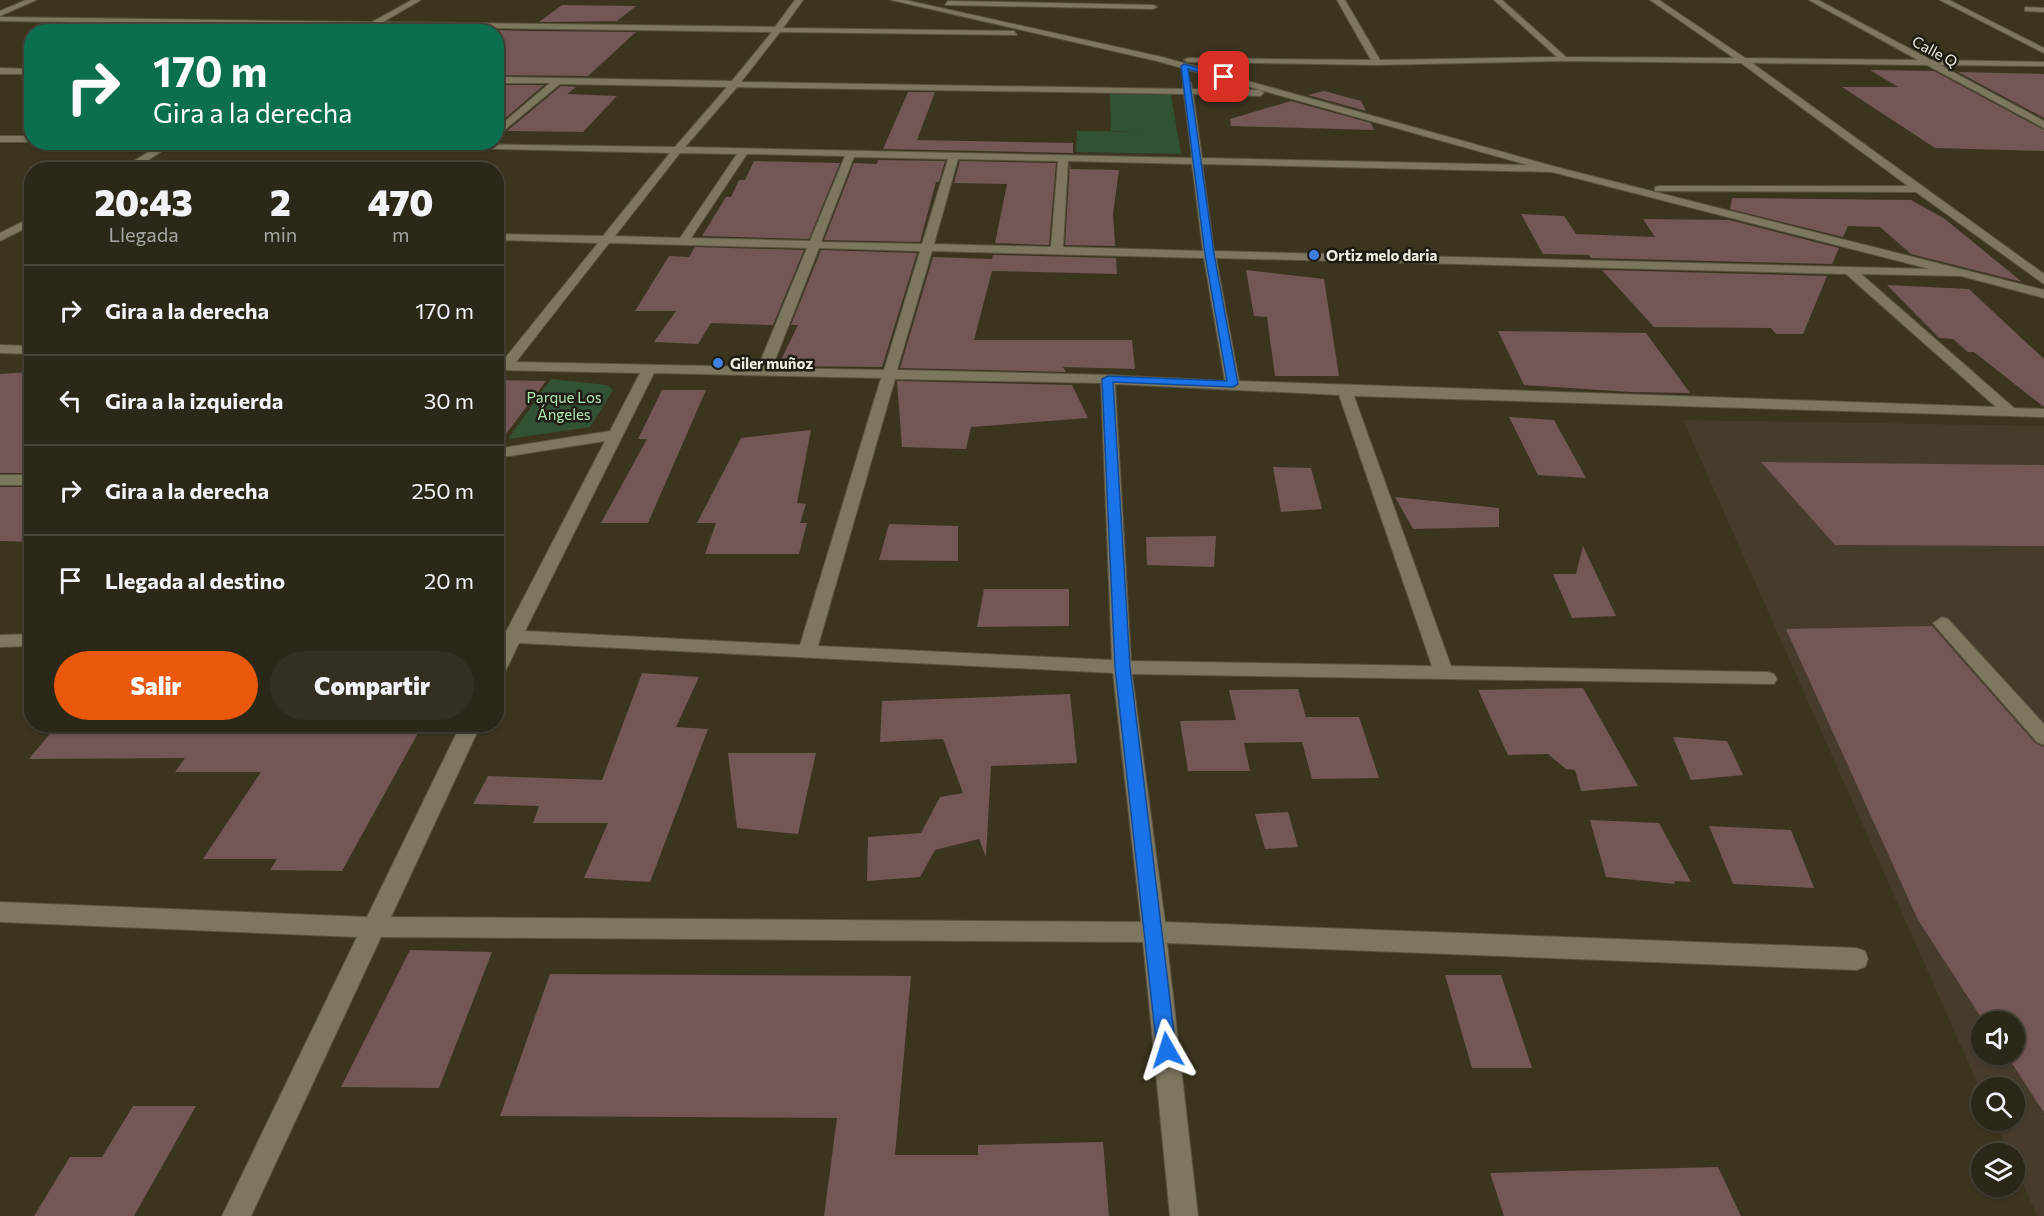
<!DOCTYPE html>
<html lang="es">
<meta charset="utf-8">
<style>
:root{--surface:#2c2818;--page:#343021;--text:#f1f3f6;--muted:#a6a6a2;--line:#484437;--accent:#ea580c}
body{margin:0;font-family:Commissioner,sans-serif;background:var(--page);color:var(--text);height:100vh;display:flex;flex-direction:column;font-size:22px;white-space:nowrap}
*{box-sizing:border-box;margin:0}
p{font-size:20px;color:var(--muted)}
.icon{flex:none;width:33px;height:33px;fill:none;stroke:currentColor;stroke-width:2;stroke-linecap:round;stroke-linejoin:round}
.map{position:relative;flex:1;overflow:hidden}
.details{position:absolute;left:24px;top:162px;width:480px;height:570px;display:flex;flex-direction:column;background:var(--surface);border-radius:24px;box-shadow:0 2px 4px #0004,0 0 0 2px var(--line)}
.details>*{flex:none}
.hud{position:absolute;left:24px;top:24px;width:480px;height:126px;border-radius:24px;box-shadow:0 2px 4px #0004,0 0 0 2px var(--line);background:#0b6e4f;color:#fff;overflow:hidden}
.fabs{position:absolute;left:1971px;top:1011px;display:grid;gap:12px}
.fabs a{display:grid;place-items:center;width:54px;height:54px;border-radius:50%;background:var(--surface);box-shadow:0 2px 4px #0004,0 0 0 2px var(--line);font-size:30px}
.pin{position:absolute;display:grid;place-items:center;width:51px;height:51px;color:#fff;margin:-26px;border-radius:12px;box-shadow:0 3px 9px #0006}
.me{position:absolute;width:66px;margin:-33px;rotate:354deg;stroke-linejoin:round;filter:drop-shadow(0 0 4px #0008)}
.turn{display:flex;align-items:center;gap:21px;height:126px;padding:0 30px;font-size:27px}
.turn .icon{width:78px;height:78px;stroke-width:2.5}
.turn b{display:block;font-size:42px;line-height:51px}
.eta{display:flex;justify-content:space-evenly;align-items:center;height:102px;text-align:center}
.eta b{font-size:36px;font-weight:800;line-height:42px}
.action{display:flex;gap:12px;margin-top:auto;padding:12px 30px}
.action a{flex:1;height:69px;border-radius:36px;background:var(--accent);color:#fff;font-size:24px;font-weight:800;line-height:69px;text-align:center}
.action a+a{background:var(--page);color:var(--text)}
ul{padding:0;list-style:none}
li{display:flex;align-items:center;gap:18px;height:90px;padding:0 30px;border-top:2px solid var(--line)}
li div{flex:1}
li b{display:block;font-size:22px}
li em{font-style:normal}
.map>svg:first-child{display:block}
</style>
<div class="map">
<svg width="2044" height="1216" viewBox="0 0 2044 1216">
<rect width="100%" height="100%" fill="#3b3520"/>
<path fill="#473b2b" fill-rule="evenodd" d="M1683,420L2044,426V1216H2037L2015,1165L2014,1154L2009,1153L1995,1121L2014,1120V1088H1982L1981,1091ZM1982,1022H2014V1054H1982Z"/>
<path fill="#325234" d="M1110,94L1171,95L1181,154L1076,152L1077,131L1155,132L1111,131Z
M551,379L607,385L613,390L590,427L508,439Z"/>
<path fill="#725755" d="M562,5L636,6L617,21H646L539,22Z
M496,30L527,31L636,32L588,76L496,75Z
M1870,70L1934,71L2044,130V151L1935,148L1842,87H1898Z
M1958,72L2044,74V118Z
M496,85H544L496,126Z
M561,86L576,87L567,94L617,96L583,132L507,131Z
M1324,91L1361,101L1366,111L1308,95Z
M908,92H935L917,140L1073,143V153L883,149Z
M1291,101L1371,123L1374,130L1231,126L1230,119Z
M878,160L945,161L939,182H936L920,242L824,240L854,163L877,164Z
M754,161L840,163L809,239L702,236L726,197H731L739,180H745Z
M960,161L1056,163L1049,245L995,243L1007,184L954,183Z
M1070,163L1071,169L1119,170L1113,214L1115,246L1065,245Z
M1732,198L1911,200L1945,219L2022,282L1911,254L1880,227L1848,226L1843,237L1730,209Z
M1521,214L1564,216L1576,234L1655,237L1643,219L1729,220L1839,248L1832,264L1591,258L1589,255L1543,254Z
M695,247L804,250L773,325L711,323L698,344L654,342L676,311H635L669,256L689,257Z
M821,250L917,253L882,367L778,366L798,325H791Z
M993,255L1116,258L1117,274L992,271L974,340H1132L1135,369L1063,367L1066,372L900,368L933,257L992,259Z
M1246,270L1324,279L1339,376H1275L1267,317L1254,316Z
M1602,270L1827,276L1803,334H1776L1771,328L1654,327Z
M1887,285L1969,289L2044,359V407L1974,352H1968L1953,339L1939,338Z
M1498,331L1646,333L1690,393L1630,392L1524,385Z
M32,372V473H0V374Z
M496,380L546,381L496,447Z
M897,381L1072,385L1088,418L971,427L966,449L902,447Z
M662,390H706L648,523H601L647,439H638Z
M1509,417L1554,420L1586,478L1538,475Z
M811,430L797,503L806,504L800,523H807L799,554H705L716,523H697L741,438Z
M1761,462L2044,465V546L1835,545Z
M1273,467L1311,468L1322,509L1281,512Z
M0,487H32V542L0,541Z
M1395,497L1499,508V527L1413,529Z
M889,524L958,526V561L879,560Z
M1216,536L1214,567L1147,565L1146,537Z
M1583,546L1616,616L1572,618L1553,574H1576Z
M984,589H1069V626L977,627Z
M1932,626L2035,743L2044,747V1113L2006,1054H2014V1022H1984L1918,920L1786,629Z
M642,673L699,677L676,727L708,729L650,882L584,878L608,823H533L539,806L473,804L488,776L602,780Z
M1583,688L1638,786L1581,791L1575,770L1566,769L1548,754L1508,755L1478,690Z
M1298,689L1306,717H1359L1379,778L1312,779L1302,742L1244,743L1250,771H1188L1180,721L1236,720L1229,690Z
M1070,694L1077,763L991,766L986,857L979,839L935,850L920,877L867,881L868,837L921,833L940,797L963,793L943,739L880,742L882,701Z
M58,724H423L342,871L270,870L277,859H203L261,772H175L185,758L29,759Z
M1673,737L1727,741L1743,775L1691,780Z
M728,753H816L798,834L737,828Z
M1288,812L1298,847L1265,849L1255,814Z
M1590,820L1659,823L1691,882L1674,881L1675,884L1606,877Z
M1709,826L1791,830L1814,888L1733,884Z
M410,950L492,952L439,1088L341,1087Z
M550,974L911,976L895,1155H978V1145L1103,1142L1109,1216H824L837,1118L500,1116Z
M1445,975H1501L1532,1068H1472Z
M133,1106H196L134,1216H34L70,1157H102Z
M1718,1167L1741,1216H1504L1490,1173Z"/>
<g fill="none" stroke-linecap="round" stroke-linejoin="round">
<g stroke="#58533f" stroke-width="2">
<path id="minor" d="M26,0H36L0,16V11Z
M412,0H421L383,22L775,27L795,0H803L783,28L1014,31L1017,35L780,32L741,82L1183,89V83L1187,80L1191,83L1192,89L1260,90L1264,93L1260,96L1193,94L1202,158L1528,165L1157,61L891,0H905L1162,57L1556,167L2044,290V298L1961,276L1861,274L2014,408L2044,409V417L1354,396L1451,666L1767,672L1774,674L1777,679L1774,684L1132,674L1165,922L1856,948L1865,951L1868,959L1865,967L1856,970L1167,943L1198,1216H1170L1143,942L381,937L251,1216H222L357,937L0,922V902L367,917L461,724H481L391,917L1141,922L1113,673L519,643L503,676L496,678V652L501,642H496V630H507L605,441L496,458V449L610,431L640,373L496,370V362H502L598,243L496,240V234L603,236L670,153L319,145L315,142L675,147L727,87L560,84L496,137V129L550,83H496V77L732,81L772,32L0,21V17L372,22ZM737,87L1184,94L1192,158L685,147ZM680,153L737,154L680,238L615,236ZM747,154L845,156L810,241L691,238ZM854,157L948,159L922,244L821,242ZM958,159L1058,161L1051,247L934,244ZM1068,161L1192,164L1203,251L1063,247ZM1202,164L1552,172L1930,269L1214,251ZM609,243L807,248L758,367L516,362ZM819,248L920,251L884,370L772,368ZM932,251L1204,258L1225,381L1108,375L897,370ZM1216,258L1846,274L1996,407L1239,381ZM654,373L881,378L800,645L525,631ZM895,379L1101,383L1112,660L818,646ZM1115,384L1339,395L1432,666L1131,661Z
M1337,0H1345L1380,60L1557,57L1494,0H1502L1566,57L1734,58L1650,0H1659L1745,58L1918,60L1809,0H1818L1931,60L2044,62V66L1940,65L2044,121V128L1927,65L1752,63L2044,274V284L1916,192L1655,191V187L1659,186H1908L1741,63L1564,61L1377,65L1188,62L1184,60L1188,58L1371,60Z
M1940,0H1949L2044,48V53Z
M948,1L1153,5L1157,7L1153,9L945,5Z
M2025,7L2044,8V12L2025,11Z
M0,68L32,69V74H0Z
M0,136H32V142H0Z
M165,142H177L132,170H119Z
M32,217V225L0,241V233Z
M0,345L32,346V354L0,353Z
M0,475H32V485H0Z
M1942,617L1948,619L2044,724V745L2037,742L1936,627L1933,623Z
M32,634V646L0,647V635Z"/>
</g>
<use href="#minor" fill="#7d7760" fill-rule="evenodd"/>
</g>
<path fill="#1a73e8" stroke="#114b97" stroke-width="1.5" d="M1184,64L1227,77L1224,79L1188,69L1214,254L1238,384L1233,387L1113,382L1130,667L1176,1050L1174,1057L1167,1060L1160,1057L1157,1050L1115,667L1102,379L1108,376L1227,381L1205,254L1181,66Z"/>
<g fill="#3f7fe0" stroke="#1f1d13" stroke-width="2">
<circle cx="1314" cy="255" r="6"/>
<circle cx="718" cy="363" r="6"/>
</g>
<g text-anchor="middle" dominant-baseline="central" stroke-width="5" stroke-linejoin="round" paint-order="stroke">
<g font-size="15" fill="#f0ede0" stroke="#1f1d13">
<text transform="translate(1935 51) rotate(28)">Calle Q</text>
</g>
<g font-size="15" font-weight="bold" fill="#f0ede0" stroke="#1f1d13" text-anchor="start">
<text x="1326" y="255">Ortiz melo daria</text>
<text x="730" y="363">Giler muñoz</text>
</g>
<g font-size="15" fill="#aee8b0" stroke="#1f1d13">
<text x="564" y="397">Parque Los<tspan x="564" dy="17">Ángeles</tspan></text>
</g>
</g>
</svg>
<div class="fabs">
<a><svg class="icon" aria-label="sound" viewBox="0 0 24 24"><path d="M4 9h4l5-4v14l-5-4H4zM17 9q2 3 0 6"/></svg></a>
<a><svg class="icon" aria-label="search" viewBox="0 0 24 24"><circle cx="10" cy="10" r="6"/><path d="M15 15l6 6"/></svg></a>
<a><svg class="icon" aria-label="layers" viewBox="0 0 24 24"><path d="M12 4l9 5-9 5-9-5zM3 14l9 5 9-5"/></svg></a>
</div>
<div class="pin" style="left:1224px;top:77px;background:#d93025"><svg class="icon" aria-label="arrive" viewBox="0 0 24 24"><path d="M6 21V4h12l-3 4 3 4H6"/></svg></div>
<svg class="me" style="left:1167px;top:1050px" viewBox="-20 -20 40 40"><path d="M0-17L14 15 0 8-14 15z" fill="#1a73e8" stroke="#fff" stroke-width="4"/></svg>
<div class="hud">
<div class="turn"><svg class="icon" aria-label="right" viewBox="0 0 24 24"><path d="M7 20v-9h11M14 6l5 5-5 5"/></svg><div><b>170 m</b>Gira a la derecha</div></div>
</div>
<section class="details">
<div class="eta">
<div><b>20:43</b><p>Llegada</p></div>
<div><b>2</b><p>min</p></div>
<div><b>470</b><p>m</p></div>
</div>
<ul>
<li><svg class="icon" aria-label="right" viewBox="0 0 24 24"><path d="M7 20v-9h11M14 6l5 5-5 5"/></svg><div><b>Gira a la derecha</b></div><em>170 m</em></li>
<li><svg class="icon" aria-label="left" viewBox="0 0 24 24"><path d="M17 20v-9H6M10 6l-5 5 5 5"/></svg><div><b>Gira a la izquierda</b></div><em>30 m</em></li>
<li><svg class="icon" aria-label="right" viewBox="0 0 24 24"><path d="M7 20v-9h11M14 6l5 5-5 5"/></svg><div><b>Gira a la derecha</b></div><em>250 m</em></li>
<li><svg class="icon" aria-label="arrive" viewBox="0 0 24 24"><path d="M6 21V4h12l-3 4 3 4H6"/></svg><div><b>Llegada al destino</b></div><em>20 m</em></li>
</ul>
<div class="action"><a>Salir</a><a>Compartir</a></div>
</section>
</div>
